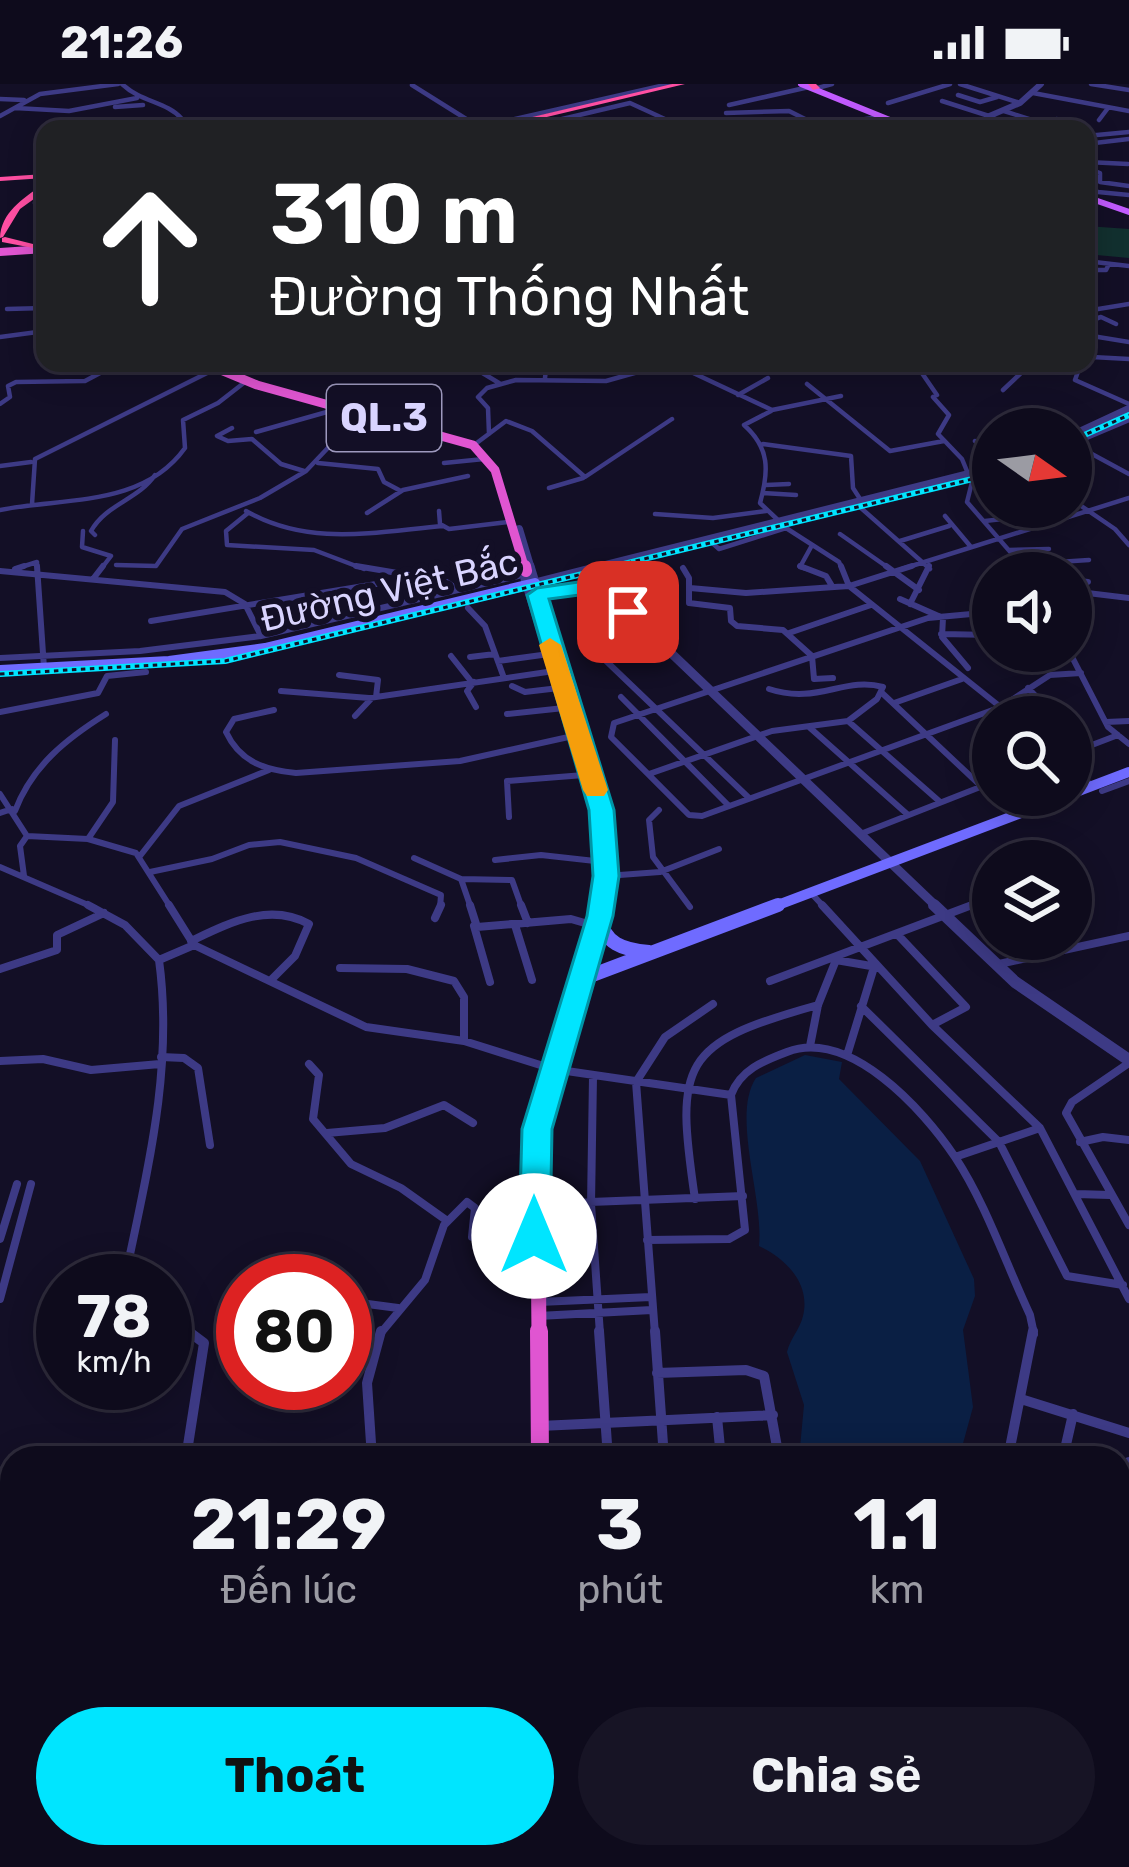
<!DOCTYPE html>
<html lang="vi">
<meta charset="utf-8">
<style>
:root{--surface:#0e0b1c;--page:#171425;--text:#f1f3f6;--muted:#9b9ba3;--line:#2e2b3b;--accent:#00e5ff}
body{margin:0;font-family:Rubik,sans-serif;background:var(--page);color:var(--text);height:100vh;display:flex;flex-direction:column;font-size:45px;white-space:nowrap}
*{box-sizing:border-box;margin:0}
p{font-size:39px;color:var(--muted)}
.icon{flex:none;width:66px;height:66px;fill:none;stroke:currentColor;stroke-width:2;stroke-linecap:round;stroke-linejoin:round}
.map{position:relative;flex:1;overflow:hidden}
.drawer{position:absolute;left:0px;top:1362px;width:1131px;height:423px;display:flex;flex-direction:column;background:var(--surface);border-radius:36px 36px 0 0;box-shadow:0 6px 30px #0003,0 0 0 3px var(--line)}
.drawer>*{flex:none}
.banner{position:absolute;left:36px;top:36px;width:1059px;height:252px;border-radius:24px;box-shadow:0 6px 30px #0003,0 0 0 3px var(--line);background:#202124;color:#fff;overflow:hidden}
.needle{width:78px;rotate:104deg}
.buttons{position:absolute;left:972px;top:324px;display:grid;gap:24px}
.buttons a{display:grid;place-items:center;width:120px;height:120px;border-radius:50%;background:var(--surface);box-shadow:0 6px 30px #0003,0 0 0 3px var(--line);font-size:60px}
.speed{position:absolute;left:36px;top:1170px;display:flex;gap:24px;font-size:60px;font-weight:700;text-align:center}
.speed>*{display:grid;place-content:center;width:156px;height:156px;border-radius:50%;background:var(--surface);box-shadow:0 6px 30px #0003,0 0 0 3px var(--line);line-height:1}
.speed small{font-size:30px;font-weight:400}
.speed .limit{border:18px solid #d22;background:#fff;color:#111}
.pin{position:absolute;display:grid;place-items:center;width:102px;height:102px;color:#fff;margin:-51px;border-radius:24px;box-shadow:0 6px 18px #0006}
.me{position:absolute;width:132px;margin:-66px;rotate:0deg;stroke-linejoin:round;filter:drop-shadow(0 0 9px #0008)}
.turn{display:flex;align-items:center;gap:42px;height:252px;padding:0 36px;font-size:54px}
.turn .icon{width:156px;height:156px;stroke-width:2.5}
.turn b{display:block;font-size:84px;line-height:102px}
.eta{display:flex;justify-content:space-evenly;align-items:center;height:204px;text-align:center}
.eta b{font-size:72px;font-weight:700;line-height:84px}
.primary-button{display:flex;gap:24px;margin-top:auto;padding:24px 36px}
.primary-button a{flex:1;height:138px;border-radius:72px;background:var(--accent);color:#111;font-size:48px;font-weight:700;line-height:138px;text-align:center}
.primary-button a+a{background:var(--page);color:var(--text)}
.status{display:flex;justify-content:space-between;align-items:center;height:84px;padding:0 60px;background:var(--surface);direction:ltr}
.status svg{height:33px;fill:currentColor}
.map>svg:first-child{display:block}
</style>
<div class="status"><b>21:26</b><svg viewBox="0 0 49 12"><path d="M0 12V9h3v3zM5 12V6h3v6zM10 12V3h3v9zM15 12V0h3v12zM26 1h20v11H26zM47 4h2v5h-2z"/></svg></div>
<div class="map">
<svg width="1129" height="1783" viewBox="0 0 1129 1783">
<rect width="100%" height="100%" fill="#130f26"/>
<path fill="#12302f" d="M1086,142L1129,145V174L1086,170Z"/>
<path fill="#0a1f44" d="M805,971L842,978L839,995L920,1077L974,1195L975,1212L963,1246L973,1323L959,1374H799L804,1321L787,1268C790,1255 800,1245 803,1232C811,1199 785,1174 759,1162C764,1115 731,1031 756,994Z
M817,1773H984L988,1783H819Z"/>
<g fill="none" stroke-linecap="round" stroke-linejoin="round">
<path stroke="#3d3a85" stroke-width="4.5" d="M122,0C141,18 167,18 181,34L173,41L188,45
M960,0L1020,19
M1091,0L1129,6
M412,1L479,43L669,0
M814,5L832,0
M1033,9L1129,27
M958,11L980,18L997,13
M0,15L24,16
M942,17L989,32
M888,19L950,0
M729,21L809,3
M115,23L143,21
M15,24L69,27L137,14
M1004,27L1060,45
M726,29L789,27L811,38
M0,32L40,10L118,0
M989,33L1026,45
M1057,35L1080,45
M1099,36L1108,24
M520,45L630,19L680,42
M670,45H710
M790,45L881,33
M1086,52L1129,48
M1086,60L1129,55
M1087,78L1128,80
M1090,79L1089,85L1100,89V98L1129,102
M1086,100L1098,108L1129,111
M35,119L40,123L39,133
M1086,177L1129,182
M1086,186H1106L1109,180
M7,225L45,224
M1086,227L1129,220
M1086,238L1101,233L1116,240
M1086,251L1129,258
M0,253L45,247
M1092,273L1129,275
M466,279L499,299
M539,279L546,285L545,294
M672,279L772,326L841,312
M915,279L937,311
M989,279H1000
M1081,279L1075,296L1129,320
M816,281L821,279
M807,300L890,367L944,357
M1003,306L1020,290
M738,311L768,294
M933,313L949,331L938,350L962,375L969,392
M0,320L10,313L8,302L16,298L85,297L119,279
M771,327L744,341C770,364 769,387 760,419L780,438
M232,344L217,352L228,357L252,355L281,380L304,387
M256,348L341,324
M489,350L488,324L478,313L487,304L516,296L606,297L670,279
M975,357L993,368
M478,358L506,337L532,347L585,393L672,335
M763,360L851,372L853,404L862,418
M1079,363L1129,390
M1071,369L1082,356L1129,336
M318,379L378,385L384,398L399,406
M444,379L484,375
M0,382L31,378
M993,392L972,398L967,418L1025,485
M766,401L789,400
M549,404L583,394
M763,409L796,411
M1071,415L1115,445L1129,461
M32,420L35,375L215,285
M861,424L930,485
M0,426C63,413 142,424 185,364L183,336L218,319L245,298
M246,427C309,463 374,448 443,442
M439,427L440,440L449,445L508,438
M248,429L226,447L227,461L314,466L364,485
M367,429L403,406L468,392
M655,430L713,434L766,427
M945,432L971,463
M985,437L1046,430L1059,434
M83,447L82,463L111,472L101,485
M840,450L890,485
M95,451L91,447C106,420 138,416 155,391
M709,456L719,465L786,444L839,478L842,485
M900,457L949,442
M1009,466L1049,465
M116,481L156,482L182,445L260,414L306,387L361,329
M15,485L37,478V485
M807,485L800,483L811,463
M902,485L1129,414
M1053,485L1058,478L1089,476"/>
<path stroke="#3d3a85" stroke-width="6" d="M37,482L44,584
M356,482L445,497L457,505
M800,482L826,492L832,502
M886,482L919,506
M912,482L849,502L1013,633
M1022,482L1028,489
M683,484L689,494V519L730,524L731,537L737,542L783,546L812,572L814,595L833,594
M15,485L24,482
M0,487L225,508L245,520L261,552
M1050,489L1055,482
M93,495L103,482
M1071,496L1088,498
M690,504L746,509L849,502L841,482
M1071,507L1129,514
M900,515L943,534L942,553L968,584
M910,520L929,482
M468,524L485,542L504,594
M993,528L928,534L614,639L611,653L689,731L702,732L1001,623L1050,591L1081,589
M151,537L376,500H388L403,519
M789,549L871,521
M941,550L993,551
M653,552L605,568L603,574L749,714
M1069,567L1108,643L1129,660
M451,572L470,596
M470,573L495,570
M0,574L140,567L261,552L531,489
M498,577L549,570
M339,591L378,596L376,613
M474,598L467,607L476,623
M512,602L525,608L559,604
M1028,604L1056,633
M281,607L369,614L554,587
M881,608L981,702
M621,613L729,722
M894,619L962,595
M274,626L234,635L226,648C240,678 265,686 296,689L460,677L573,652
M0,628L98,609L107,592L146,588
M507,630L564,624
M355,632L371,615
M848,637L939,717
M1106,638L1129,637
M809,643L907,730
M1071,669L1118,651
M1071,683L1092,702
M649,690L772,647L848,637L877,615L883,603C845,592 817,621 769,605
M1102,707L1129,697
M0,710L27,752L88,755L136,769L171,824
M659,726L649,736L653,773L690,823
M15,727C32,682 66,655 106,630
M0,729L12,725
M509,733L507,697L584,691
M863,749L993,698
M88,755L113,718L115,656
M140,772L179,722L269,686
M414,774L461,795L512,796L522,824
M495,776L541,771L604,778
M0,783L95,824
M150,788L212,775L249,761L280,758L356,774L441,811L440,824
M24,792L20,762L27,752
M606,792L660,788L719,765
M461,795L471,824
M811,809L825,824
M964,824L993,813"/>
<path stroke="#3d3a85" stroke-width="8" d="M88,821L125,841L159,876
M169,821L194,861L366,943L464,957L553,985L731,1011
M470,821L477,843L571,835L595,842
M521,821L528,839
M822,821L932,941L1040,1044L1129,1215
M435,834L441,821
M515,841L532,896
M474,842L490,898
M897,850L966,923L932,941
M191,857C229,839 269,818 309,840L295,872L272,895
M999,880L1129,852
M340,884L407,885L454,897L464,913V957
M0,885L57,866V851L104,829
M770,897L972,821
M861,922L999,1058L1067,1192L1123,1201
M810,962L818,921L836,876L871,882
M848,968L875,880
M161,973L184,974L198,984L210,1061
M0,977L43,975L91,986L160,980
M1129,979L1072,1018L1066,1029L1129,1141
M309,980L319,991L313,1035L351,1080L401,1104L446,1136
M593,993L591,1120L600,1250
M327,1049L385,1044L444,1021L473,1039
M1080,1058L1103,1053L1129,1056
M955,1073L1040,1044
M1076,1110L1110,1111
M695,1115C675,979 680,959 818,921
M540,1120L743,1112
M0,1155L17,1100
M647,1156L729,1155L745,1146L731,1011C740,986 763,977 787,968C849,944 923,1025 955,1073C986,1120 1006,1180 1030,1231L1034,1250
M159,1197L154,1188L132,1186L129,1175C150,1076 173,978 159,876L194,861
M0,1215L31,1100
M345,1217L398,1224
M539,1218L651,1213
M538,1232L652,1226
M165,1246L189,1250
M380,1250L425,1196L444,1141L467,1118L475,1124L472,1153
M655,1250L636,998L665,953L713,920"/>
<path stroke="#3d3a85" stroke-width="10" d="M169,1247L192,1250L204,1259L186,1374
M599,1247L608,1374
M655,1247L664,1374
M657,1289L746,1286L764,1292L779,1374
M1024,1316L1129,1349
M717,1333L721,1374
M540,1342L773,1331
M372,1374L367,1299L381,1247
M1008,1374L1033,1247
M1063,1374L1073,1330
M1119,1428L1129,1378
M646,1773V1783
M1005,1773V1783
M1076,1779H1129
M59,1783L62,1773
M313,1783H392"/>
<path stroke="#3d3a85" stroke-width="6" d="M987,33L1020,19L1041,0
M906,43L929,44"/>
<path stroke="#3d3a85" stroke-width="8" d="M1071,352L1129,325
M519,445L531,485
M590,485L993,384"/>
<path stroke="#3d3a85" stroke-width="9" d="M530,482L537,505
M525,495L547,566
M535,499L602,482
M537,511L591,501L603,504L938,824"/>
<path stroke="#3d3a85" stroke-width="12" d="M934,821L1015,898L1129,976"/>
<path stroke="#6f6bff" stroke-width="10" d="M0,586L169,577L265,564L535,499
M770,824L1129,688"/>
<path stroke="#6f6bff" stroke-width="14" d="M600,832C603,860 624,866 649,868
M582,895L778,821"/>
<path stroke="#c25bff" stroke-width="6" d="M801,0L912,45
M1086,113L1129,128"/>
<path stroke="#e055d1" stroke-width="8" d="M0,168L45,165"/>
<path stroke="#e055d1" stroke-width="9" d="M204,279L257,301L473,361L495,386L525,485"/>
<path stroke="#e055d1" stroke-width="12" d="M525,482L526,487
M539,521C570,623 613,716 601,824"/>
<path stroke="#e055d1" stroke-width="15" d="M539,1250L537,1045L601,821"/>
<path stroke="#e055d1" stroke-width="18" d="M539,1247L540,1374
M553,1773V1783"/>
<path fill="#ff4fa3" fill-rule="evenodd" d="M672,0H685L496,45H482Z
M808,0H816L820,4L813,6Z
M45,90V94L0,97V93Z
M42,101H45V107L20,125L3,153L0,154C1,128 23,115 42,101Z
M5,153L37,161L33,164L2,158V154Z"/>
<g stroke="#00e5ff" stroke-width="6">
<path id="rail" d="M1071,357L1129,331
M0,590L225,577L993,390"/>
</g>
<use href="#rail" stroke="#130f26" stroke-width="3" stroke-dasharray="4.5" stroke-linecap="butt"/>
</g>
<path fill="#00e5ff" stroke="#0095a6" stroke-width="3" d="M599,495L636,523V533H621L594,509L549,515L614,726L619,792L613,832L552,1045L550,1152L545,1161L534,1165L523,1161L519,1152L522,1045L587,832L593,792L589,726L527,511L537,504Z"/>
<path fill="#f59e0b" d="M550,554L561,561L608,706L604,712H587L583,706L539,561Z"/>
<g text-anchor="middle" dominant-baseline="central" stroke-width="12" stroke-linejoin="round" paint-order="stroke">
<g font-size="36" fill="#d9d4ff" stroke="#130f26">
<text transform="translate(389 506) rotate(-13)">Đường Việt Bắc</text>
</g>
<rect fill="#130f26" stroke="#9e99be" stroke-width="3" x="327" y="301" width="114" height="66" rx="9"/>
<g font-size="39" font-weight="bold" fill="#d9d4ff">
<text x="384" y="334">QL.3</text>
</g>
</g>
</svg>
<div class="buttons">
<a><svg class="needle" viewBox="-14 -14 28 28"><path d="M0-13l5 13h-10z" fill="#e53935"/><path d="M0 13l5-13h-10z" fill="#9b9ba3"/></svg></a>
<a><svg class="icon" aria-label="sound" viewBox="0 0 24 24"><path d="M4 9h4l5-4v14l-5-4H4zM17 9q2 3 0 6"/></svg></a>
<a><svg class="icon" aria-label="search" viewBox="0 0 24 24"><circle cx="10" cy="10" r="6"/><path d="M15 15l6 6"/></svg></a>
<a><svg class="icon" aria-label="layers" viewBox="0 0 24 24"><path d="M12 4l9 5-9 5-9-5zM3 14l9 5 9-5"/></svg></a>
</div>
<div class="speed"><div>78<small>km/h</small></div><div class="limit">80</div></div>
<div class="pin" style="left:628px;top:528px;background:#d93025"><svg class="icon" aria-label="arrive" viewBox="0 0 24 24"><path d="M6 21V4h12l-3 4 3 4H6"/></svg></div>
<svg class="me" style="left:534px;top:1152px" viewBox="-20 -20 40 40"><circle r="19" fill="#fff"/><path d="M0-13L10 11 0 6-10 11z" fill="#00e5ff"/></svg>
<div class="banner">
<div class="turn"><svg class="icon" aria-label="ahead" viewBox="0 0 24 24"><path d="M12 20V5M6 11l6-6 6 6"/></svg><div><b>310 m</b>Đường Thống Nhất</div></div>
</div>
<section class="drawer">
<div class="eta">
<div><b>21:29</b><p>Đến lúc</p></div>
<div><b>3</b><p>phút</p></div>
<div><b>1.1</b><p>km</p></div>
</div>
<div class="primary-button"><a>Thoát</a><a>Chia sẻ</a></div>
</section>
</div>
